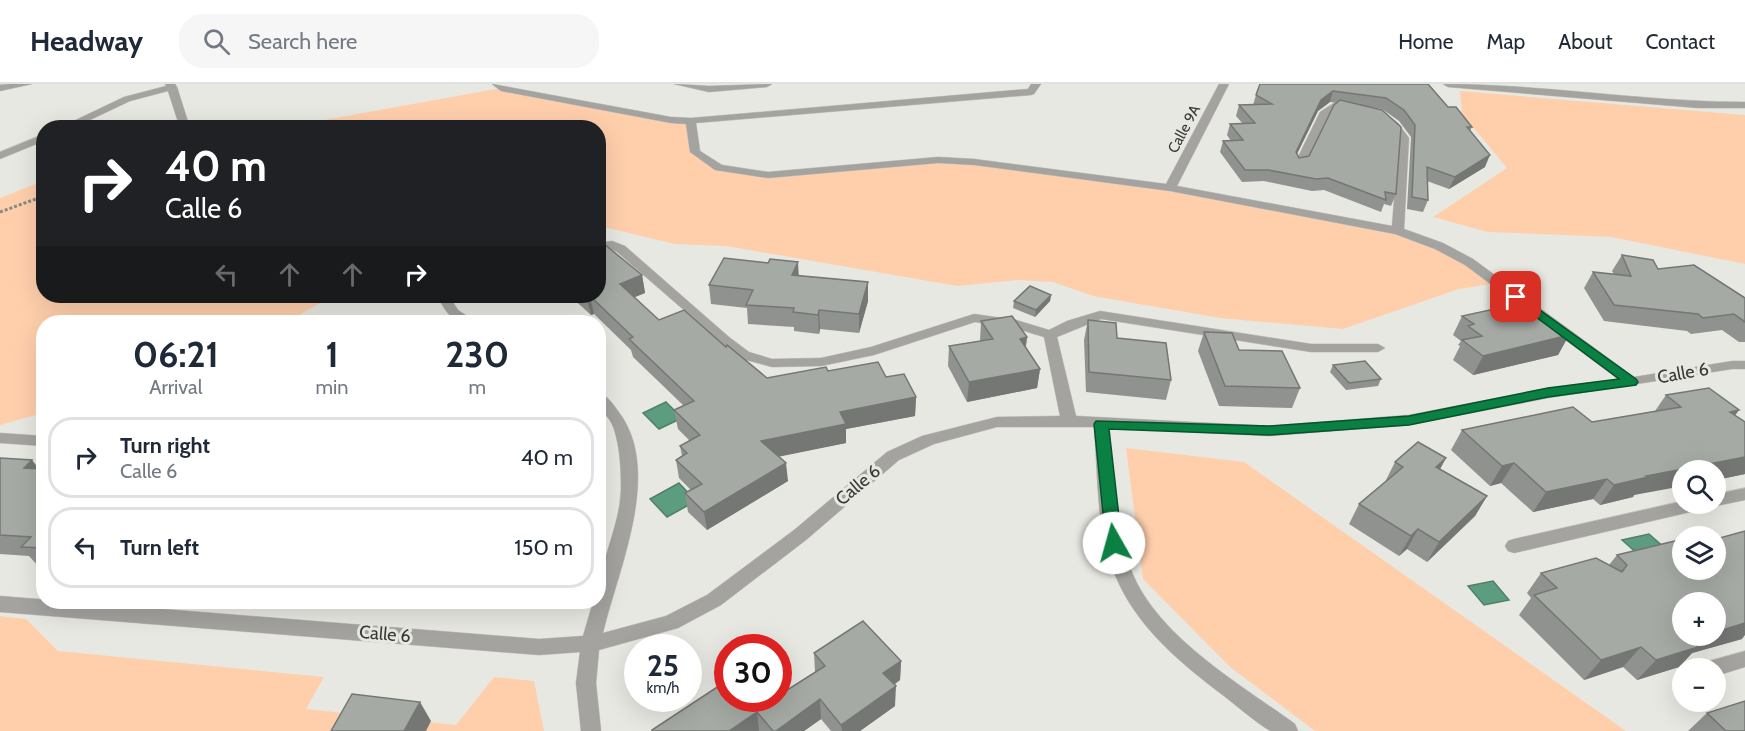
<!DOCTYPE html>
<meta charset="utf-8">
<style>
:root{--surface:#fff;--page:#f6f6f7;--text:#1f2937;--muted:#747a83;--line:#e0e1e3}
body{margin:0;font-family:Cabin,sans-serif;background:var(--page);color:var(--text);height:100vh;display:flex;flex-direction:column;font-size:22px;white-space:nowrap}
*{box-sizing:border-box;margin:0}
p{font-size:20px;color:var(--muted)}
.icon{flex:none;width:33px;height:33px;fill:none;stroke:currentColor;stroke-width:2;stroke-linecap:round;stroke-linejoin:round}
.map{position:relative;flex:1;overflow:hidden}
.sheet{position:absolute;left:36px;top:231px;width:570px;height:294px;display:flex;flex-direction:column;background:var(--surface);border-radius:24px;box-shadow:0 6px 24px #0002}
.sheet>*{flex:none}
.banner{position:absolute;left:36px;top:36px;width:570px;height:183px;border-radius:24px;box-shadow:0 6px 24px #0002;background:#202124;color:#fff;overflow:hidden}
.buttons{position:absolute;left:1672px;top:376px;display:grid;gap:12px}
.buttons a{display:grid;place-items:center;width:54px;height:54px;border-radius:50%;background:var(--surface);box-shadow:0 6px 24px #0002;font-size:30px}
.speed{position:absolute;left:624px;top:550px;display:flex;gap:12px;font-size:30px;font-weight:700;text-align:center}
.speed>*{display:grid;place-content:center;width:78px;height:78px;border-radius:50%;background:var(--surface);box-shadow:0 6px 24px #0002;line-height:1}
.speed small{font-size:15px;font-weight:400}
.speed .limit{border:9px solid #d22;background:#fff;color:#111}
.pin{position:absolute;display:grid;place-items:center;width:51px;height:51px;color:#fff;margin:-26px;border-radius:12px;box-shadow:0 3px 9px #0006}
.me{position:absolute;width:66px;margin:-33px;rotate:353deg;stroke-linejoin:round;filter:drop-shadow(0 0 4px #0008)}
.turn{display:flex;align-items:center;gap:21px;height:126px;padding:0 30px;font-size:27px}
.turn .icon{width:78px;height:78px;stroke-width:2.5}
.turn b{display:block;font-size:42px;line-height:51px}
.lanes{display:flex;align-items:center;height:57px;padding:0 30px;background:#0003;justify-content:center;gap:30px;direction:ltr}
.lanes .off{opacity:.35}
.eta{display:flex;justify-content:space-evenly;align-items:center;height:102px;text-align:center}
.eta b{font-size:36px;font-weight:700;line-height:42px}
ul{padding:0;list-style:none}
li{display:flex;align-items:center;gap:18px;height:81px;margin:0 12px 9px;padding:0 18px;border:3px solid var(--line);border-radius:24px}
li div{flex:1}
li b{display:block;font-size:22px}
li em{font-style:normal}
header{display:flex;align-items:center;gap:36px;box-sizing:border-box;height:84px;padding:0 30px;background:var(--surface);border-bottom:2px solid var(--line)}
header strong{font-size:28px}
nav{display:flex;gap:33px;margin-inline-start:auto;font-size:21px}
.search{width:420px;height:54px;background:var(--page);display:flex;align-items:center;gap:15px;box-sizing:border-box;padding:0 21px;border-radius:24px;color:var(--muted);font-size:22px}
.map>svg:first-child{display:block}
</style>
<header>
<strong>Headway</strong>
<div class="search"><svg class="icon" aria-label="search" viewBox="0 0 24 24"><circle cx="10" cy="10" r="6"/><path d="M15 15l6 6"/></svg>Search here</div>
<nav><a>Home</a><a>Map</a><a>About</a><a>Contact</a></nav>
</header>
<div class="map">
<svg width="1745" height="647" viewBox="0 0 1745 647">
<rect width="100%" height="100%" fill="#e8e8e2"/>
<!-- green -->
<g fill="#ffcfac">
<polygon points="501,4 691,37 695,68 719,84 768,91 938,76 1170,104 1398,147 1439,162 1497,199 1459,205 1343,245 1220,234 1093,212 1053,198 1018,196 957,202 726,162 675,160 599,142 598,44 280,44"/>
<polygon points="1460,7 1745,31 1745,180 1611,153 1488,148 1433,133 1507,84 1462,30"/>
<polygon points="43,97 44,212 333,212 286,238 44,238 43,329 0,341 0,114"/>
<polygon points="1126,364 1244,378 1626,647 1315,647 1230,583 1143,495"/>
<polygon points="0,532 26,535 58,567 324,593 306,625 456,641 494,593 534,597 544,647 0,647"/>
</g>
<!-- water -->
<g fill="#5d9d7f" stroke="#527f69" stroke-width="1.5">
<polygon points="666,318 682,334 659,345 643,329"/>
<polygon points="679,399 696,417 667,433 650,415"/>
<polygon points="1649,450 1666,465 1639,471 1622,456"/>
<polygon points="1493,497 1509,516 1484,521 1468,502"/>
</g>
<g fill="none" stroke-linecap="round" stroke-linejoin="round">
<!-- minor casing -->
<g stroke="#c5c5c0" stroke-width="1">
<g id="minor">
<polygon points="8,0 32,0 0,7 0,1"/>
<polygon points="165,0 175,0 177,3 190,44 180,44 168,7 130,17 73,44 59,44 124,13 166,2"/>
<path d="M492,0L671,33L691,34L1028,5L1031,0H1041L1034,10L1031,11L696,39L700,67L722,81L768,88L938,73L974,75L1166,100L1219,0H1229L1177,102L1392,142L1399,54L1383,35L1388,32L1398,39L1409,54L1404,145L1443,159L1473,175L1634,293L1732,277H1745V285H1732L1548,314L1409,341L1269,352L1109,344C1114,389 1114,437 1129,480C1152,550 1239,599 1295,640L1298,647C1291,647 1278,647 1271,647C1261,643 1231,617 1220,609C1175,575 1131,537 1112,483C1096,440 1098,389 1094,343H997L934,360L899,376L806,456L721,521L678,544L599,566L596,599L601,647H581L576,599L580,568L539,571L0,528V512L539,555L583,552L593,518H598C598,479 620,444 621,405C621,384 620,364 614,345C608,327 598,332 598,308C607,311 613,320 618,327C664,386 618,485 603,549L666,532L707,511L794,446L887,368L922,352L997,333L1060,332L1044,253L1014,244L975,238L874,271L821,282L772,283L739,274L617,168L611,165L598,167V159L612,157L625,162L729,253L749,268L772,275L821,274L871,263L974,230L1016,236L1049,246L1067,237L1100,227L1311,260H1378L1385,264L1378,268H1311L1101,235L1057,253L1076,332L1269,342L1409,331L1548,304L1618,295L1465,181L1435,165L1395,150L1170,107L974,81L938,79L768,94L715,86L690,68L686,40L671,39L501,7Z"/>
<polygon points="674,0 709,2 772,0 767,3 709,8"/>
<path d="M1443,0C1544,0 1644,18 1745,18V24H1698L1448,3Z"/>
<path d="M1334,19L1354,21L1359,24C1350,30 1339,23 1329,30L1304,81L1303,83H1295L1294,81L1320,28Z"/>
<polygon points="44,50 44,57 0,75 0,68"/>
<path d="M437,212H449L458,226L476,238C452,240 448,231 437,212Z"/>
<polygon points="0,349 44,352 44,362 0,359"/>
<polygon points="1745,404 1745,416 1716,422 1710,420 1716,420 1716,410"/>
<polygon points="1683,417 1683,420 1707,420 1705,424 1699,426 1514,469 1508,467 1505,462 1508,457 1514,455"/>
<polygon points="1745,567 1745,583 1716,592 1716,585 1699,585 1702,579"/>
</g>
</g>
<!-- path -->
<polyline stroke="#898985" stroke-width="3" stroke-dasharray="3 2" stroke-linecap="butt" points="0,128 44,112"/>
<!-- minor -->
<use href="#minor" fill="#a4a3a0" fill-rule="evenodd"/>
</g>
<!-- wall -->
<g fill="#8f928e" fill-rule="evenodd">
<path d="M1428,0L1448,23L1472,43L1470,47L1485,83L1449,105L1427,97L1428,116L1423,128L1407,125L1411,53L1399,37L1382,25L1371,23L1396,110L1391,122L1384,120L1381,128L1324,106L1312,107L1264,97L1242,98L1220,68L1223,57H1231L1227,51L1230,40H1243L1236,32L1239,21H1253L1256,11ZM1330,18L1337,19L1309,72L1299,74L1297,70L1318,27Z"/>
<polygon points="1622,171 1658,185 1745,214 1745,258 1739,258 1722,246 1691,250 1687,247 1604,237 1584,204 1593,188 1614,190 1612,187"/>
<polygon points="642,191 645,209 634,213 659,236 726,263 767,294 828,287 886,293 916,313 915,332 846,345 846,359 779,372 788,397 707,446 688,428 685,409 691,406 679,394 676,376 682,372 680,362 690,357 678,345 674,326 684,322 633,273 631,266 594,230 591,231 570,212 598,212"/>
<polygon points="799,192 868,198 868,217 859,249 820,245 819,250 794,247 794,243 748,240 747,224 711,220 709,201"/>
<polygon points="1051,211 1050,217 1035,233 1013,224 1014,217"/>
<polygon points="1462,232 1569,251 1558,271 1473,291 1453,276 1460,262 1458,261 1461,257 1453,251"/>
<polygon points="1088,236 1117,254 1171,296 1166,316 1086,308 1084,256"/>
<polygon points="981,237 1027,253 1026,263 1040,285 1037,304 967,318 948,282 949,262 980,257"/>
<polygon points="1204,248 1239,266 1300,304 1292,324 1219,322 1198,267"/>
<polygon points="1333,281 1381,295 1378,302 1346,306 1330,288"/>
<polygon points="1666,311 1739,326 1735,331 1745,390 1716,396 1716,387 1634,411 1633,413 1600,421 1593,415 1533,428 1501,399 1490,402 1451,366 1462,346 1592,338 1655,327"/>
<polygon points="0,374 38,385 44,385 44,483 39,483 29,472 0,470"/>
<polygon points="1446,374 1440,385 1487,412 1475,432 1427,478 1407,465 1399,472 1349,440 1359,420 1385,398 1395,378"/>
<polygon points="1617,471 1742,555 1692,569 1679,583 1637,596 1623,583 1584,596 1519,531 1531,514 1527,509 1541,489 1609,481"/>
<polygon points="814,569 901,577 900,596 894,601 895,622 860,647 831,647 821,635 804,647 652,647 781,610 815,588"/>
<polygon points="1707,629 1745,647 1688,647"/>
</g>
<!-- shaded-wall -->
<g fill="#747774">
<polygon points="1333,7 1330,18 1318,27 1292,80 1296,68 1321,16"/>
<polygon points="1490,71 1485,83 1449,105 1455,93"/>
<polygon points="798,178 799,196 792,191"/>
<polygon points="642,191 645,209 623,218 620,200"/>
<polygon points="868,198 868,217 859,249 859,230"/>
<polygon points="1051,211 1050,217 1035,233 1036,226"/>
<polygon points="590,212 594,230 591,231 586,213"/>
<polygon points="819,226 820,245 819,250 818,231"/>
<polygon points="1569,251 1558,271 1473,291 1483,272"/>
<polygon points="1027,253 1024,273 1020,255"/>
<polygon points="1040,285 1037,304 967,318 969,298"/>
<polygon points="916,313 915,332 846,345 846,359 763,376 761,357 840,328"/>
<polygon points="1739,326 1724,346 1730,328"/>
<polygon points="1745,373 1745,390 1716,396 1716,387 1683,387 1683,402 1634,411 1633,413 1600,421 1614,401 1646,392"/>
<polygon points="1446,374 1435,394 1436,383"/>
<polygon points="32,376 44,391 24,384"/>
<polygon points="786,379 788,397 707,446 704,428"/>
<polygon points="1514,379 1501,399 1490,402 1502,382"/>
<polygon points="1607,395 1593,415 1533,428 1546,408"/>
<polygon points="1487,412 1475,432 1427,478 1439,458"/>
<polygon points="1418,445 1407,465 1399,472 1411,452"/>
<polygon points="1745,537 1745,551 1742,555 1692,569 1679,583 1637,596 1656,576 1690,555 1701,552 1716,552 1716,548"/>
<polygon points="1641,563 1623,583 1584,596 1601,576"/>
<polygon points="901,577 900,596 883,608 883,589"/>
<polygon points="896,602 895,622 860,647 842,647 841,641"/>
<polygon points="820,615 821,635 804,647 776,647"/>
<polygon points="420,618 431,637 426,647 404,647"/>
<polygon points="757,628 759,647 729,647"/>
</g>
<!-- building -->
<g fill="#a6aaa5" stroke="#747774" stroke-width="1.5">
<polygon points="1260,0 1428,0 1448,23 1456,23 1472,43 1467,43 1490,71 1455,93 1427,83 1428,116 1412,113 1415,41 1404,26 1386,14 1333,7 1321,16 1296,68 1299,74 1309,72 1334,21 1340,16 1382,26 1401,43 1396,110 1385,108 1386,116 1328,94 1316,95 1268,86 1245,86 1223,57 1243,56 1230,40 1255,39 1239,21 1272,20 1256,11"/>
<polygon points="598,155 642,191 620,200 659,236 684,226 726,263 727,261 767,294 826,283 828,287 878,278 886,293 904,290 916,313 840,328 846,340 761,357 786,379 704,428 685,409 702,400 676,376 687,369 680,362 700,351 674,326 694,317 629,255 633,253 590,212 586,213 585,212 598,212"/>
<polygon points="1622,171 1653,176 1658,185 1694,181 1745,214 1745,238 1734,230 1703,234 1698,230 1614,221 1593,188 1631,192"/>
<polygon points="724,174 768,179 770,175 798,178 792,191 868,198 859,230 819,226 818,231 793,228 794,224 746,221 753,206 709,201"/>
<polygon points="1030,202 1051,211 1036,226 1014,217"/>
<polygon points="1522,219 1569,251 1483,272 1462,256 1482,252 1468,242 1474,240 1462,232"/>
<polygon points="1012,232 1027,253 1020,255 1040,285 969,298 949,262 993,255 981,237"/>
<polygon points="1088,236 1116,239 1117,254 1166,259 1171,296 1089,288"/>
<polygon points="1204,248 1232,249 1239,266 1282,267 1300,304 1225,302"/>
<polygon points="1365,277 1381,295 1349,299 1333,281"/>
<polygon points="1709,304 1739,326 1730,328 1745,338 1745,373 1646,392 1648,393 1614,401 1607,395 1546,408 1514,379 1502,382 1462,346 1573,323 1592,338 1681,323 1666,311"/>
<polygon points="1418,358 1446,374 1436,383 1487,412 1439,458 1418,445 1411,452 1359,420 1403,383 1395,378"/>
<polygon points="0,374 32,376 24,384 44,385 44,464 21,463 31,453 0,451"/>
<polygon points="1745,447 1745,539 1716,548 1716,519 1683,519 1683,552 1701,552 1690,555 1698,563 1656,576 1641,563 1601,576 1534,511 1557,504 1541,489 1596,474 1622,488 1627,481 1617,471 1683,455 1683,486 1716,486 1716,455"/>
<polygon points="1707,449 1711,453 1692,453"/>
<polygon points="863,537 901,577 883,589 896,602 841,641 820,615 776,647 773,647 757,628 729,647 652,647 652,646 728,596 728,615 778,615 778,608 781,610 825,582 814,569"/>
<polygon points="352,610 420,618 404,647 331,647"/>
<polygon points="1745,617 1745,647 1726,647 1707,629"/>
</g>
<!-- route -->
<polygon fill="#0b8043" stroke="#07532c" stroke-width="1.5" points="1516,209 1636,295 1638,298 1636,301 1548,313 1409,341 1269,351 1109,345 1122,459 1120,463 1108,463 1106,459 1094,340 1096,337 1269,342 1409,332 1548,304 1619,295 1512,215 1511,213"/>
<g text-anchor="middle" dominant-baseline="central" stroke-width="6" stroke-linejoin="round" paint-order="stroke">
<!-- far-street labels -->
<g font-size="15" fill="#383836" stroke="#e8e8e2">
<text transform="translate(1184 45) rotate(-62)">Calle 9A</text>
</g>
<!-- street labels -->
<g font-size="18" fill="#383836" stroke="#e8e8e2">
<text transform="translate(1683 289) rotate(-10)">Calle 6</text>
<text transform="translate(858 401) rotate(-40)">Calle 6</text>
<text transform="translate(385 550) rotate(5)">Calle 6</text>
</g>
</g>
</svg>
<div class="buttons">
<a><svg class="icon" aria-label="search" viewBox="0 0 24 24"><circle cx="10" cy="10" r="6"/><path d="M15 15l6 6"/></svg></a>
<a><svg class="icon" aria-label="layers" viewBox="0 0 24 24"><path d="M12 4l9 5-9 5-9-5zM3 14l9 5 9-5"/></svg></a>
<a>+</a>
<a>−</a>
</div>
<div class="speed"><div>25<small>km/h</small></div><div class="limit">30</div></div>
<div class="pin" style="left:1516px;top:213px;background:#d93025"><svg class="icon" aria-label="arrive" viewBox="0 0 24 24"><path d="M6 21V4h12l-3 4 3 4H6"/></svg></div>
<svg class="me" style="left:1114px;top:459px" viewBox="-20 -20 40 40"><circle r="19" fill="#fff"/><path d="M0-13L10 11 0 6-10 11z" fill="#0b8043"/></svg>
<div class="banner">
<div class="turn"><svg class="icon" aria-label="right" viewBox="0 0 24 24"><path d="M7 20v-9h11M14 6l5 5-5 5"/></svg><div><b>40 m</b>Calle 6</div></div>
<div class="lanes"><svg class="icon off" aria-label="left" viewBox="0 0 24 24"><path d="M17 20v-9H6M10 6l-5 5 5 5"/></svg><svg class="icon off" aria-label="ahead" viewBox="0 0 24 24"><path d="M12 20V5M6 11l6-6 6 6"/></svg><svg class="icon off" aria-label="ahead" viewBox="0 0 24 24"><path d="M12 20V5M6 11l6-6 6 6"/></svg><svg class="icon" aria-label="right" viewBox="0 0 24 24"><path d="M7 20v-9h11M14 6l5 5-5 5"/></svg></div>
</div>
<section class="sheet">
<div class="eta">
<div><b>06:21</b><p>Arrival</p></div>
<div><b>1</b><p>min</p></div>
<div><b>230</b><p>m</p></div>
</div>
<ul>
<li><svg class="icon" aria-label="right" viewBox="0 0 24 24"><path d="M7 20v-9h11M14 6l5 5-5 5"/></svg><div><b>Turn right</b><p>Calle 6</p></div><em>40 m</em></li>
<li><svg class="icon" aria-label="left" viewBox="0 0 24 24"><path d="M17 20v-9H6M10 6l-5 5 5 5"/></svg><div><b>Turn left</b></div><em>150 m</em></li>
</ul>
</section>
</div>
